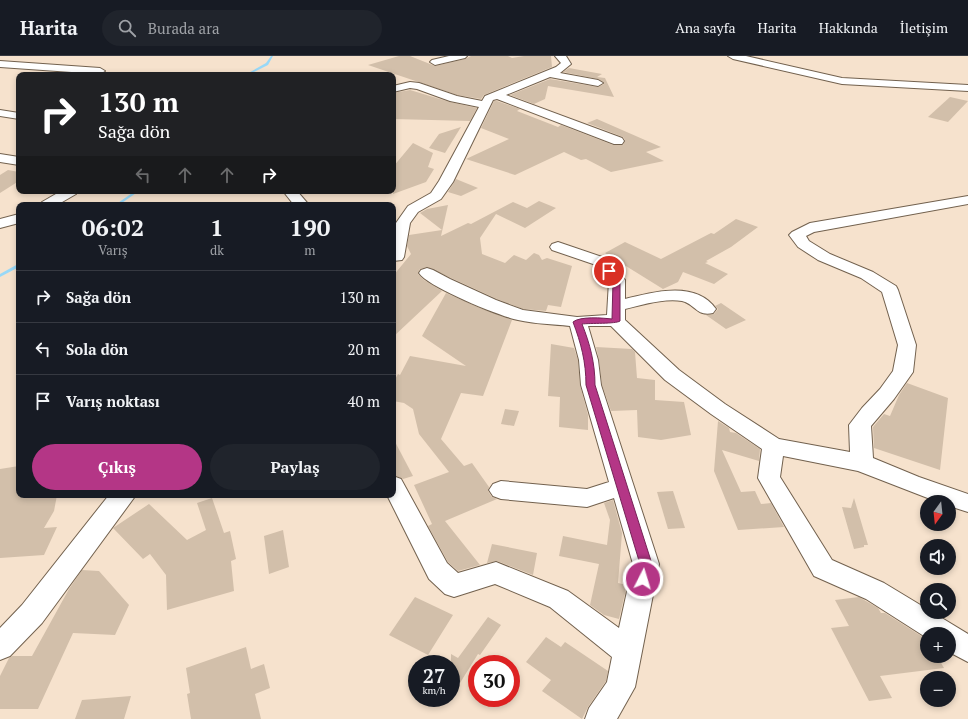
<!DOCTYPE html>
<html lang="tr">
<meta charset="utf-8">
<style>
:root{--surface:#171b24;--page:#20242c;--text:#f1f3f6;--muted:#9ea1a6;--line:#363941;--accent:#b43686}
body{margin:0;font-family:"PT Serif",serif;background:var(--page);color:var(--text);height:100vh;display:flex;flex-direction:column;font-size:15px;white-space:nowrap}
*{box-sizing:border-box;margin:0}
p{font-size:13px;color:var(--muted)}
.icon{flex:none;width:22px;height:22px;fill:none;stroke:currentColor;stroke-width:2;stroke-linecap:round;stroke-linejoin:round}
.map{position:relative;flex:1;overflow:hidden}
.panel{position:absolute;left:16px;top:146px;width:380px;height:296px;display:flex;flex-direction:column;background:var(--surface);border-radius:8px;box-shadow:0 2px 6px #0003}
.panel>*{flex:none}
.top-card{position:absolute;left:16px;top:16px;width:380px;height:122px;border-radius:8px;box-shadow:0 2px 6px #0003;background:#202124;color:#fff;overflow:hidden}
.needle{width:26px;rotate:195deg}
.buttons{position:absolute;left:920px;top:439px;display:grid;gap:8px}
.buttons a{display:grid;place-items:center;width:36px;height:36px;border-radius:50%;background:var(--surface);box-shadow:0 2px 6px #0003;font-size:20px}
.speed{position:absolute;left:408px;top:599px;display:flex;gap:8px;font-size:20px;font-weight:700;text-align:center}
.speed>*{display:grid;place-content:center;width:52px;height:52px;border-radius:50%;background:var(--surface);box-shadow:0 2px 6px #0003;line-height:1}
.speed small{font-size:10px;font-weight:400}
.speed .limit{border:6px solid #d22;background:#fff;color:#111}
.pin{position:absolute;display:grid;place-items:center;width:34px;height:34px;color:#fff;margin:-17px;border:2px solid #fff;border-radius:50%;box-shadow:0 1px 4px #0007}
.me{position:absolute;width:44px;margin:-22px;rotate:5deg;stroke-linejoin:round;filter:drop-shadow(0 0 3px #0008)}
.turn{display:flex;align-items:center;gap:14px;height:84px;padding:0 16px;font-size:18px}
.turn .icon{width:52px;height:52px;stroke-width:2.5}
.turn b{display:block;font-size:28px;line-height:34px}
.lanes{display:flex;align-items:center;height:38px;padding:0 16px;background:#0003;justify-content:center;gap:20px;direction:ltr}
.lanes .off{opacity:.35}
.eta{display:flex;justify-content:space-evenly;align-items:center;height:68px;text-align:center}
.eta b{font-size:24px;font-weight:800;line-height:28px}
.action{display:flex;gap:8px;margin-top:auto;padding:8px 16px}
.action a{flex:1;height:46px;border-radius:24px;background:var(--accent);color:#fff;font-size:16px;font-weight:800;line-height:46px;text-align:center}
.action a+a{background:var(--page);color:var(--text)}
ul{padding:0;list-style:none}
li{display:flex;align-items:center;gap:12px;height:52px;padding:0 16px;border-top:1px solid var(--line)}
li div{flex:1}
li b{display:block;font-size:15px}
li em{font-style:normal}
header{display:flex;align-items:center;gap:24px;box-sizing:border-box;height:56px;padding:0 20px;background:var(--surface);border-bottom:1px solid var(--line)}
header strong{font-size:19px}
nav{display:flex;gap:22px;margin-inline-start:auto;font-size:14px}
.search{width:280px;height:36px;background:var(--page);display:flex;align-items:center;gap:10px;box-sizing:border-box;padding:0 14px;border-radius:22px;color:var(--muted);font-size:15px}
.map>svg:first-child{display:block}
</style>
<header>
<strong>Harita</strong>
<div class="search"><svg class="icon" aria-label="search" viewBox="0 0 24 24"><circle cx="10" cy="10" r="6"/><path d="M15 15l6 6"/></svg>Burada ara</div>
<nav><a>Ana sayfa</a><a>Harita</a><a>Hakkında</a><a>İletişim</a></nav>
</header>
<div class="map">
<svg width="968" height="663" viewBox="0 0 968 663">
<rect width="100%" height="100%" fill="#f6e2cd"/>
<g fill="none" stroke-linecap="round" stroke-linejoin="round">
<!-- stream -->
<g fill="#98d8f7" fill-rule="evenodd">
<polygon points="271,0 273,0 268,9 248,19 245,19 266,7"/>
<polygon points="135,135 139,135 119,149 115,149"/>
<polygon points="18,208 19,208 19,211 0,221 0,218"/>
</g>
</g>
<!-- building -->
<g fill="#d2bfaa">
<polygon points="399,0 410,0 435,10 465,3 471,0 508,0 512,2 524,0 551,0 552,11 484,39 481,43 457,39 368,9"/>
<polygon points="569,12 602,18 597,21 605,22 614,41 548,30 545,43 534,48 510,39 550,23 598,31 604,28 598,23 563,16"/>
<polygon points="410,34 450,46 477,52 470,65 393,63 393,37"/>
<polygon points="950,41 968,45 948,66 928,61"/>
<polygon points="494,45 497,45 520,53 517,55 558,71 561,69 613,89 623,89 625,84 623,81 587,67 597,63 661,91 646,96 664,105 611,116 586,103 581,104 564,96 515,119 466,103 509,83 481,72"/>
<polygon points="461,71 445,97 429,92 439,78"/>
<polygon points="413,87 433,97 428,111 434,113 426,126 393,138 393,111"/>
<polygon points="8,114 19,116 19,125 0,137 0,119"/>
<polygon points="456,123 478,132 461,140 448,136"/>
<polygon points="539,145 556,152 525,172 496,158 480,182 482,198 505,207 514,199 526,204 534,197 539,199 542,204 547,202 572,210 561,251 548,249 546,255 523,253 497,243 427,211 420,213 418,218 424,224 442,235 393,281 393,220 411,198 407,190 409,179 442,174 420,157 427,153 448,149 441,180 468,167 471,168 513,146 527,152"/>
<polygon points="736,163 758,171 731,191 706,205 708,206 705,207 728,218 714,228 683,216 678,226 663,233 605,197 625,186 661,203 711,177 714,178"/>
<polygon points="446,237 480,252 512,264 483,340 461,337 441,383 464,410 472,407 489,431 488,435 492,441 497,443 445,465 480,509 458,515 448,506 428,470 432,468 414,429 449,416 419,378 413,353 404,347 393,345 393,327 398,318 400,319 410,300 466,310 422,280"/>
<polygon points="721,247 746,264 726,273 706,259 714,258 718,253 715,250"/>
<polygon points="551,288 574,292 578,304 580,329 588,359 588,374 559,371 560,341 548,340"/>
<polygon points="596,291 632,293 635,296 637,322 655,324 655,344 684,346 691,379 661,384 638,381 637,354 611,355 602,329 599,304"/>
<polygon points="907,327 948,342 940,414 874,392 873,371 884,358 890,360 899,339"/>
<polygon points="505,353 519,355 514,370 501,368"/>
<polygon points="718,365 729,372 730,376 736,377 760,393 759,405 722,394 741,436 755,435 761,448 771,447 784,471 738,474 714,415"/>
<polygon points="393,382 413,420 403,423 394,419 393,416"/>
<polygon points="19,410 19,439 57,439 54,455 44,472 57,471 44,499 0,502 0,413"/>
<polygon points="673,435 685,472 668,473 657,436"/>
<polygon points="212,442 224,477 230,475 236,503 231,505 234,535 167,554 166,519 150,498 143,503 113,472 149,448 187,484 206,474 197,447"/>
<polygon points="854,442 868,489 864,489 864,491 854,493 842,451 851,452"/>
<polygon points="613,444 622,477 618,527 627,529 619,563 604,559 590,549 599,508 559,500 563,480 607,489 610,464 604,447"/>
<polygon points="283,474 289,511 269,518 264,480"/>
<polygon points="492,488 537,497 533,519 497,505 487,507"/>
<polygon points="82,514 99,515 129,549 115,579 73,577 38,653 0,653 0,620 9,602 12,600 32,600 69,533"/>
<polygon points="415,541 453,559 428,599 389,579"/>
<polygon points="859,541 878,552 881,557 885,557 926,583 927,600 937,600 944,612 880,620 892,642 869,645 831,572 849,570 835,544"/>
<polygon points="488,561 501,569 480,599 478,598 460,627 451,622 451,598 458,602"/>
<polygon points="546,581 561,591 565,586 608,615 606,625 588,651 582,663 542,635 551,624 526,606"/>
<polygon points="246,591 251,613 264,608 270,632 255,638 261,663 191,663 187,638 190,637 186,612"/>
<polygon points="131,640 124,663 75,663 82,644"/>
</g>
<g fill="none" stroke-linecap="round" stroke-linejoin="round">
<!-- minor casing -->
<g stroke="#72614e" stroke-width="2">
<g id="minor">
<polygon points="449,0 467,0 465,2 435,9 430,6 432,4"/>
<polygon points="555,0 566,0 571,8 560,17 598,24 603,27 598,30 550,21 506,39 622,82 624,85 622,88 614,88 497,43 493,44 453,126 441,143 418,156 410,167 404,201 402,204 393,205 393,179 396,167 408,150 431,137 439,125 479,51 450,45 417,33 410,32 393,36 393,30 410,26 419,27 457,40 482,45 485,40 556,11 561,7"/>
<polygon points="728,0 746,0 842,22 968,29 968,35 842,28 733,3"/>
<polygon points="0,5 100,12 105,15 100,18 0,11"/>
<polygon points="0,54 19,57 19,63 0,60"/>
<polygon points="0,98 19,101 19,109 0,106"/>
<polygon points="61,135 78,135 76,138 57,149 40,149 42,146"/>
<polygon points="283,135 297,135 309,149 294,149"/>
<path d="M968,140V148L814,176L806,180L809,185L830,198L873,216L896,230L898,234L916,289L913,316L894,343L871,370L873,402L919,421L968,438V456L949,450V446H938L858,415L783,400L780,421L832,504L884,527L927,553V556H932L968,578V606L949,596V578H927V582L866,543L814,520L758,422L762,393L711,358L665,324L611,270H588L598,304L601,329L659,508L635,631L617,663H585L589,652L607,626L612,601L550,551L495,528L454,541L445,538L429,523L387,439H393V420L401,423L447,507L458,517L496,506L568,535L619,572L633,508L614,442L587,451L501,443L493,440L489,434L493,428L501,425L587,433L609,426L581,329L579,304L570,270C553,268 535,268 518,264C499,260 428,231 419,217L421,214L427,212L433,214L450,223L496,244L523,254L577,261L607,259L609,225L596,209L552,194L550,191L552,188L558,186L608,203L625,224V243C653,236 696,224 716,253L713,257C697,261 695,248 682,245C664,242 642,249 625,253V264L679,314L725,348L779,383L850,396L849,369L862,352L880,333L893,315L898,289L882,236L861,222L818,204L798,191L789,179L792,176L810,167Z"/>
<polygon points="19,158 19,167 0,172 0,163"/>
<polygon points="109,439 136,439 42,567 10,600 0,604 0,572 22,549"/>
</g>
</g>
<!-- minor -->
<use href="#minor" fill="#fff" fill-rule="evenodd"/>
</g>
<!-- route -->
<path fill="#b43686" stroke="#752357" d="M609,213L612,214L620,224V265C616,268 590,267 582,268C590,288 595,307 595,329L652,508L647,526L643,528L639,526L637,523L640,508L586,329C586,306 581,287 573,266C580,260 603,262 612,263L613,225L606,215Z"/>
</svg>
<div class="buttons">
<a><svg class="needle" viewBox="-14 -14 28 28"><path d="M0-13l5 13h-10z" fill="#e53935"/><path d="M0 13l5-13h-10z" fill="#9ea1a6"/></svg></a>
<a><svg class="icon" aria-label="sound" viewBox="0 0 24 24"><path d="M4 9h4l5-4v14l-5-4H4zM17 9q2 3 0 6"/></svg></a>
<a><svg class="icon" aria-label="search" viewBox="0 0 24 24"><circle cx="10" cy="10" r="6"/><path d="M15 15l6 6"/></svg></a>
<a>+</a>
<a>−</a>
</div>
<div class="speed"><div>27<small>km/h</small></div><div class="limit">30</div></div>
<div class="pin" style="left:609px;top:215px;background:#d93025"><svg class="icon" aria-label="arrive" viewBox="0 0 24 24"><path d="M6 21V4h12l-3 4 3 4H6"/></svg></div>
<svg class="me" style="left:643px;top:523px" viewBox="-20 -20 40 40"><circle r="17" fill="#b43686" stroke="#fff" stroke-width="3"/><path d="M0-11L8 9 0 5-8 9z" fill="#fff"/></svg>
<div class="top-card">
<div class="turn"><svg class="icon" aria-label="right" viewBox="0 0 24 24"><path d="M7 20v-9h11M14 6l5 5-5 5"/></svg><div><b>130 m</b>Sağa dön</div></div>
<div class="lanes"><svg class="icon off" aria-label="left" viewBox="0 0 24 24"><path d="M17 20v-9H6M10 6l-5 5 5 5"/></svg><svg class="icon off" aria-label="ahead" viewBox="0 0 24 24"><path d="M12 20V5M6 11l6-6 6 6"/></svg><svg class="icon off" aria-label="ahead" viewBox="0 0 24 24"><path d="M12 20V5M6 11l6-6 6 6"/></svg><svg class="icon" aria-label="right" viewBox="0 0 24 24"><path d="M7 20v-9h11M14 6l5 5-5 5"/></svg></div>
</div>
<section class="panel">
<div class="eta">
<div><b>06:02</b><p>Varış</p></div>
<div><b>1</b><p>dk</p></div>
<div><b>190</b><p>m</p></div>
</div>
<ul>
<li><svg class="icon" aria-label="right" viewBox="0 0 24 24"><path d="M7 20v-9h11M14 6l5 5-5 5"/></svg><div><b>Sağa dön</b></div><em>130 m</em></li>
<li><svg class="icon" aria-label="left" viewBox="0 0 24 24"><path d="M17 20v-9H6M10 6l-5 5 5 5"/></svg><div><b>Sola dön</b></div><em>20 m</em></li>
<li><svg class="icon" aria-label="arrive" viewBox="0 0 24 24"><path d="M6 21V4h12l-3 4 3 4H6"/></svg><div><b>Varış noktası</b></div><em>40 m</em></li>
</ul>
<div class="action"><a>Çıkış</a><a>Paylaş</a></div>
</section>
</div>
